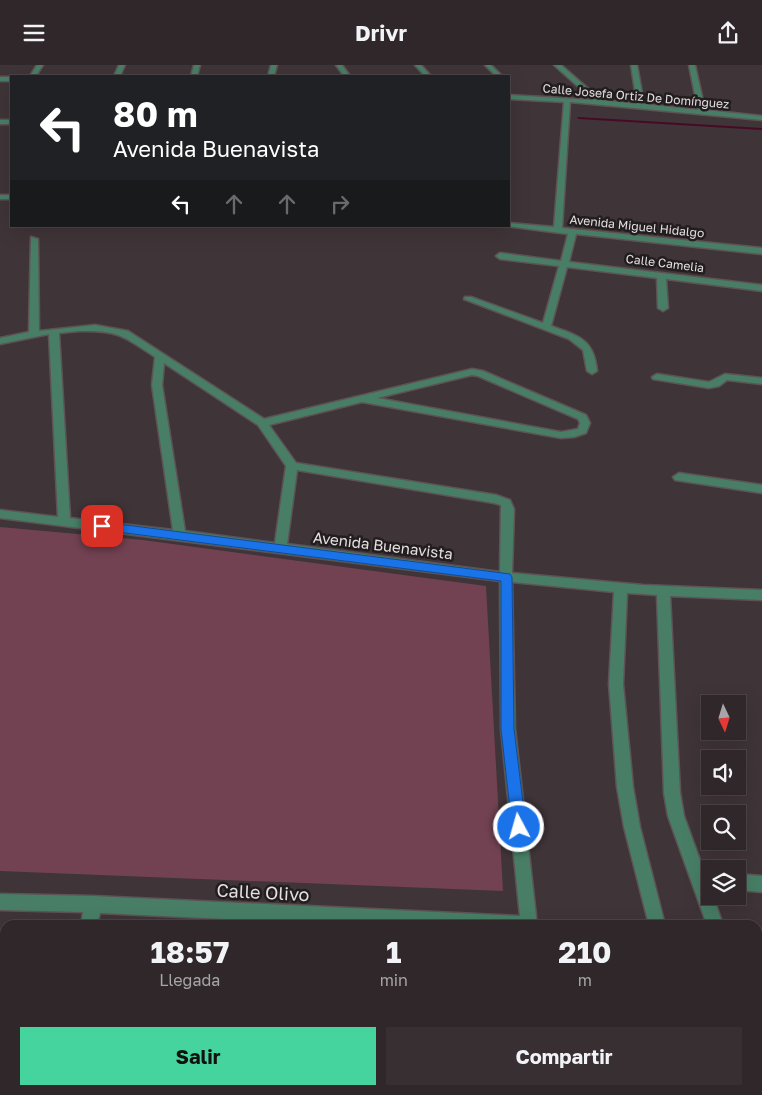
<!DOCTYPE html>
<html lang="es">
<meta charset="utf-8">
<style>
:root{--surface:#2f2729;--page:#372f31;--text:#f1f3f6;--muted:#a7a5a8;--line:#4a4446;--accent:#46d49e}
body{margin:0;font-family:"Golos Text",sans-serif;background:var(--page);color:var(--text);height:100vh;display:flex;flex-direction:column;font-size:19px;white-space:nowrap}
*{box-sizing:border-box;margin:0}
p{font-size:16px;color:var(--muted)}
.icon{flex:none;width:28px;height:28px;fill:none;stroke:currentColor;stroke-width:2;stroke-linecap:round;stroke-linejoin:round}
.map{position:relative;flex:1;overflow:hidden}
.side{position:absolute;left:0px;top:855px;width:762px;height:175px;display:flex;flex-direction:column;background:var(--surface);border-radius:15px 15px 0 0;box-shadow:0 5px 20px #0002,0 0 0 1px var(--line)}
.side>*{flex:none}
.top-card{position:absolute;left:10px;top:10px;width:500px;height:152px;border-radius:0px;box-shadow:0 5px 20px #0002,0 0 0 1px var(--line);background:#202124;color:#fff;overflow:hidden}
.needle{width:32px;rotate:176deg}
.controls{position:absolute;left:701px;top:630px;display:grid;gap:10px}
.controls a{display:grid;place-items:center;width:45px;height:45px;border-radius:0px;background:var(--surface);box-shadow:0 5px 20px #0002,0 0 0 1px var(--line);font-size:25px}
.pin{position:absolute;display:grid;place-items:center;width:42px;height:42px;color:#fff;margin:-21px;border-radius:10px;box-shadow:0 2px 8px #0006}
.me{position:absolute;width:55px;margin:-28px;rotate:354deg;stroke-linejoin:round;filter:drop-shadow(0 0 4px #0008)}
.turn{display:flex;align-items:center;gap:18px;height:105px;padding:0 20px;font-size:22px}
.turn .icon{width:65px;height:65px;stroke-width:2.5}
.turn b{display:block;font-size:35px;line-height:42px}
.lanes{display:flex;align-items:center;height:48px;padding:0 20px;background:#0003;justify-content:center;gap:25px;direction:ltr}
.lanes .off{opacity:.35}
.eta{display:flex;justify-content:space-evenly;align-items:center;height:85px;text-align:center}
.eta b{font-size:30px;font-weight:700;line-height:35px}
.action{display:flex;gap:10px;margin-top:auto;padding:10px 20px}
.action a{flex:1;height:58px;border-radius:0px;background:var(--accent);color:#111;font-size:20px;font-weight:700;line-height:58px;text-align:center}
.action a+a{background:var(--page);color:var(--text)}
header{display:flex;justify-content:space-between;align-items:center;height:65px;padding:0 20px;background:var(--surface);font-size:22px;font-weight:700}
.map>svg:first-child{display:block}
</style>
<header><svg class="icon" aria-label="menu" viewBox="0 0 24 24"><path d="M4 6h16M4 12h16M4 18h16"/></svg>Drivr<svg class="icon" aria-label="share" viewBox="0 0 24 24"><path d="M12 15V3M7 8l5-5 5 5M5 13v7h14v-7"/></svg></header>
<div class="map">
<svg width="762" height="1030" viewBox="0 0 762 1030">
<rect width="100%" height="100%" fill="#3f3437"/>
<!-- green -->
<polygon fill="#724252" points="0,462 143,475 486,521 503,826 0,806"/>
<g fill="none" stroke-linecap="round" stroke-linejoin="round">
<!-- stream -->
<polygon fill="#470a25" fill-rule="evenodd" points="578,52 762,63 762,65 579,54 577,53"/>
<!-- minor casing -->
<g stroke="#5d5356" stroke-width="3">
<g id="minor">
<polygon points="37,0 43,0 36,11 30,11"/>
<polygon points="119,0 125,0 120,11 114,11"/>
<polygon points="194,0 200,0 197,11 191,11"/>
<polygon points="271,0 277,0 274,11 268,11"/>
<polygon points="336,0 342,0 350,11 344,11"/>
<polygon points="415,0 421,0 431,11 425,11"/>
<polygon points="485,0 491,0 502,11 496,11"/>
<path d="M554,0H561L601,35L637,39L631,0H637L644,39L698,45L689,0H695L705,45L762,51V55L570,37L562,163L762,183V189L576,169L569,197L762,220V226L666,214L668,243L663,246L658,243L657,213L567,202L551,261C579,271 594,274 597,306L592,309L587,306L583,285L569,274L464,234L465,232H471L543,258L559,201L500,194L496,191L500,188L561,196L568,169L506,161H509V158L554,162L564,37L509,34V30L593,35Z"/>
<rect x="0" y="12" width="11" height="4"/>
<rect x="0" y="55" width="11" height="4"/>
<rect x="0" y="130" width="11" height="4"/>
<path d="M31,172L38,174L39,266L95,260L128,266L264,354L472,304L483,306L586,350L590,358L586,368L574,372L561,373L362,337L269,360L296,398L496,430L510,435L514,444L512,508L643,520L762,525V535L670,531L680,728L684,751L704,806H710V831H713L723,860H707L668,751L664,728L657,530L627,528L623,619L633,722L640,762L665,860H649L624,762L617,722L609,619L614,527L512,517L515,664L537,860H352L100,848L97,860H81L83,847L0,845V829L93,831L520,851L501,664L500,516L0,453V445L58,452L49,269L0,279V273L29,267ZM79,266C118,265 124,271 155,292L152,320L173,465L70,453L59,268ZM164,298L258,360L286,401L275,478L185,466L162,320ZM472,310L478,311L578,354L580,358L578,364L561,367L377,333ZM297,405L494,438L501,440L500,507L287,479Z"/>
<polygon points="657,309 709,317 725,309 762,313 762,319 727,315 719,321 709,323 653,314 652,312"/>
<polygon points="679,408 762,420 762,428 675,415 673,412"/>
<polygon points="738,809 762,811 762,827 738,825"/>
<polygon points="45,1025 63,1025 62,1030 44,1030"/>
<polygon points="543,1025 561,1025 562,1030 544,1030"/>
<polygon points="690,1025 708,1025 709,1030 691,1030"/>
</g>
</g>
<!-- minor -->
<use href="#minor" fill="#487e66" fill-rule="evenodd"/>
</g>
<!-- route -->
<polygon fill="#1a73e8" stroke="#114b97" points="102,457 510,509 512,512 514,664 526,762 524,766 519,768 514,766 512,762 501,664 501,516 102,465 97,461"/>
<g text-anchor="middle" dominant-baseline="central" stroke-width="5" stroke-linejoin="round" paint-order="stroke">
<!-- far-street labels -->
<g font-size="12" fill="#e6dfe1" stroke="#221d1e">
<text transform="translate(636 31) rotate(5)">Calle Josefa Ortiz De Domínguez</text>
<text transform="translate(637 161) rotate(6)">Avenida Miguel Hidalgo</text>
<text transform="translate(665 198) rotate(7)">Calle Camelia</text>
</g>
<!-- street labels -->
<g font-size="15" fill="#e6dfe1" stroke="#221d1e">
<text transform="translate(383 480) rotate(7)">Avenida Buenavista</text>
</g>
<!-- near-street labels -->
<g font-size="18" fill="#e6dfe1" stroke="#221d1e">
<text transform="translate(263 827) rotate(3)">Calle Olivo</text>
</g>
</g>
</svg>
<div class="controls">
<a><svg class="needle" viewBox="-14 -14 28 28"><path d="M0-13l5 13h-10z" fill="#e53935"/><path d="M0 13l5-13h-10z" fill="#a7a5a8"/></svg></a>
<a><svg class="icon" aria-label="sound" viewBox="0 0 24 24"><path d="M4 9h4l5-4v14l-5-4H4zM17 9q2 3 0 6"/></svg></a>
<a><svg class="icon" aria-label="search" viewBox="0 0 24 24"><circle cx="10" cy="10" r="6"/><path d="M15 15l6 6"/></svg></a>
<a><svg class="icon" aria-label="layers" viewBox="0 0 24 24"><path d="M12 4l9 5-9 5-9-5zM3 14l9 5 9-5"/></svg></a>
</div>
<div class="pin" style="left:102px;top:461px;background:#d93025"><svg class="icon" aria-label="arrive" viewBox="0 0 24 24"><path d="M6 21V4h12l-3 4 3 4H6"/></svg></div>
<svg class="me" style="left:519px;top:762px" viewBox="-20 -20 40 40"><circle r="17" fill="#1a73e8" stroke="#fff" stroke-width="3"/><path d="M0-11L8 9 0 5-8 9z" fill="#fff"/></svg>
<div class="top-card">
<div class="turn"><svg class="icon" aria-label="left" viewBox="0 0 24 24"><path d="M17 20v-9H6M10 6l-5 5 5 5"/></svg><div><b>80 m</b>Avenida Buenavista</div></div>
<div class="lanes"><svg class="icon" aria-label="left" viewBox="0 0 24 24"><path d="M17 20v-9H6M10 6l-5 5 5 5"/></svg><svg class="icon off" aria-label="ahead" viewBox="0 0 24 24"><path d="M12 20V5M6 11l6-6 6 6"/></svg><svg class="icon off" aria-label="ahead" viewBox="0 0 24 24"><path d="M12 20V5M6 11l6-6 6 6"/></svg><svg class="icon off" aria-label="right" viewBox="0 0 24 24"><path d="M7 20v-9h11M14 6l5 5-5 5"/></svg></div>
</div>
<section class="side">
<div class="eta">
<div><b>18:57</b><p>Llegada</p></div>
<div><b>1</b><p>min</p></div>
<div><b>210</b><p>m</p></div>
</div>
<div class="action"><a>Salir</a><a>Compartir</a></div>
</section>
</div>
